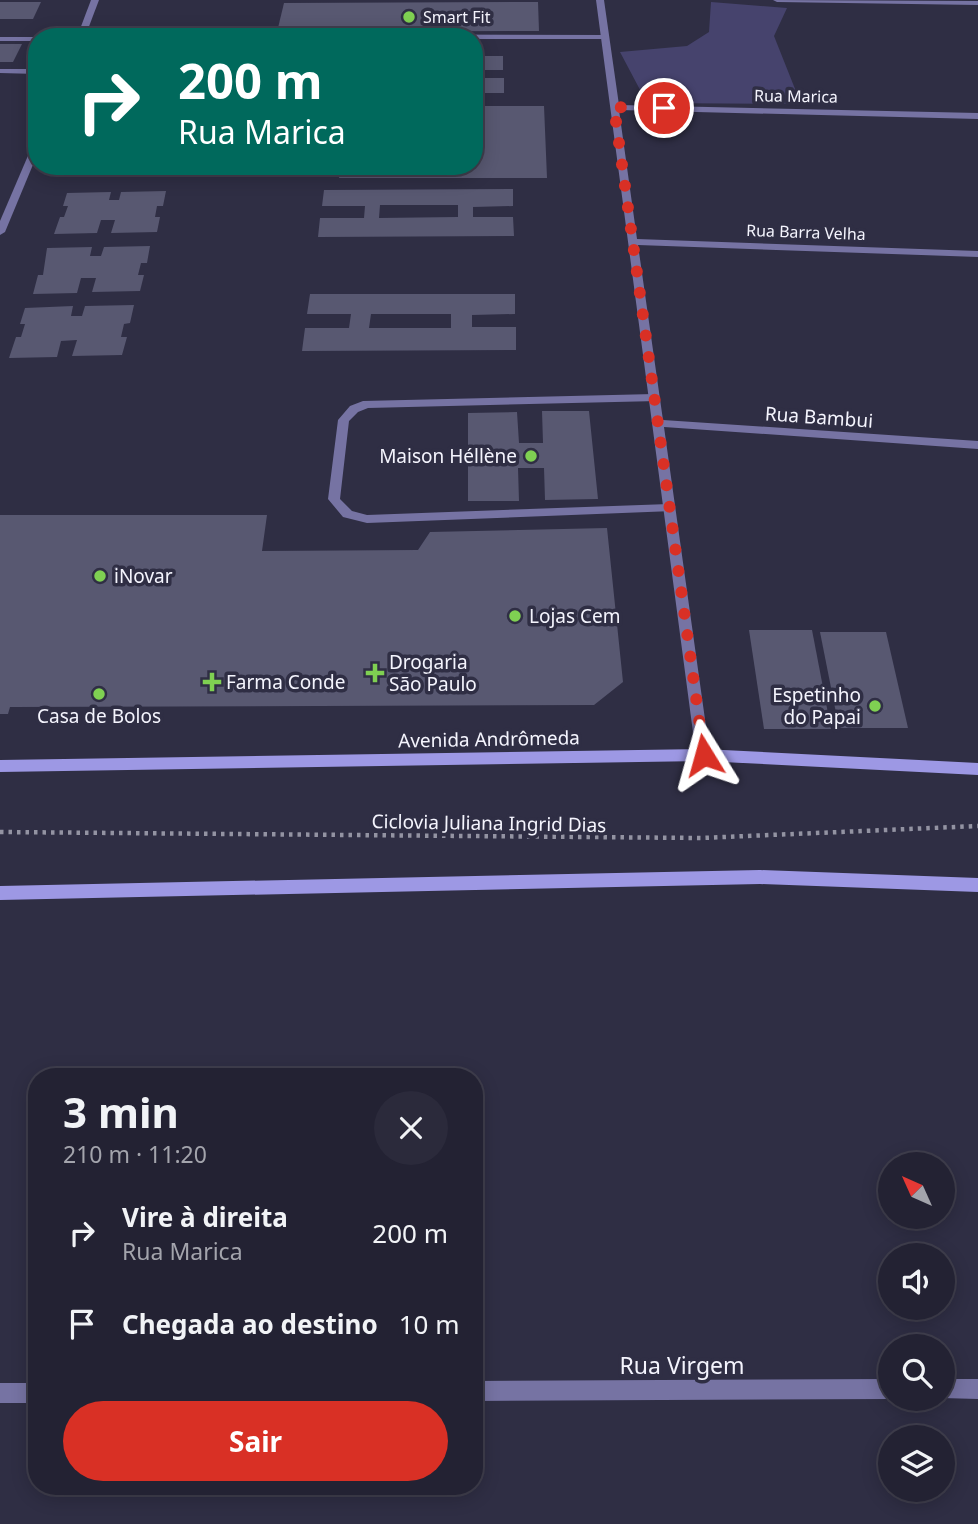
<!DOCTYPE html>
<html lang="pt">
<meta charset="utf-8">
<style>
:root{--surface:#232233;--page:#2b2a3b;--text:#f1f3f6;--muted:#a3a4ac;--line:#403f4e;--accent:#d93025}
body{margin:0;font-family:"Noto Sans",sans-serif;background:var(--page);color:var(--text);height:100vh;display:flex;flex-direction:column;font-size:26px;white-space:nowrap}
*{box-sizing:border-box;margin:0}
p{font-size:23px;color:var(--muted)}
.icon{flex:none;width:38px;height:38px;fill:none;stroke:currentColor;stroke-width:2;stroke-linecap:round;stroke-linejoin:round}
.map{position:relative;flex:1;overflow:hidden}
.panel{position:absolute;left:28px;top:1068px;width:455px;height:427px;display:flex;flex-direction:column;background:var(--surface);border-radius:28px;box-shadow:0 4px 18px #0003,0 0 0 2px var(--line)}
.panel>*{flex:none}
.guide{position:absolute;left:28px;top:28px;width:455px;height:147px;border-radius:28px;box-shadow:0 4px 18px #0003,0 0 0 2px var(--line);background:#00695c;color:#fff;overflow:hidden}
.needle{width:46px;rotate:315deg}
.buttons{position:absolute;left:878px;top:1152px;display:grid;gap:14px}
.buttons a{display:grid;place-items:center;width:77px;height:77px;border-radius:50%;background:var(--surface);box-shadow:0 4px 18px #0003,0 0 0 2px var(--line);font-size:35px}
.pin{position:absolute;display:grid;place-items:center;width:60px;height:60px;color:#fff;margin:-30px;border:4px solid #fff;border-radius:50%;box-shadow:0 2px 7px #0007}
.me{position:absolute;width:77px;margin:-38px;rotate:352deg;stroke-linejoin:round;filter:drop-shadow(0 0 5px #0008)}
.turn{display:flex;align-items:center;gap:24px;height:147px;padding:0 35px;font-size:32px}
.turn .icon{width:91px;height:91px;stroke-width:2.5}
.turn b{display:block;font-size:49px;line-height:60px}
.round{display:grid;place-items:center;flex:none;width:74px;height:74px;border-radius:37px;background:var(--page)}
.overview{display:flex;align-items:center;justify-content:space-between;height:119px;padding:0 35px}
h1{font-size:42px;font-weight:700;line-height:52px}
.button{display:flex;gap:14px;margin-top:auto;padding:14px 35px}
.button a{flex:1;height:80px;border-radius:42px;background:var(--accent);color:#fff;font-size:28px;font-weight:700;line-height:80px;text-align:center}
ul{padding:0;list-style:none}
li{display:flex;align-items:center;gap:21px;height:91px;padding:0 35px}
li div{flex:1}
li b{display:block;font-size:26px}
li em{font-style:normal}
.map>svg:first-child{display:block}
</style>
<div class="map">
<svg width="978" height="1524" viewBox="0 0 978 1524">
<rect width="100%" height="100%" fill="#2f2e44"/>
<!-- green -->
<polygon fill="#46436d" points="711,2 787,8 774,36 801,104 647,103 620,52 687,46 709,32"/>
<!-- building -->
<g fill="#585871" fill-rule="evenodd">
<polygon points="0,2 41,2 33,19 0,19"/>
<polygon points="538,2 539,31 277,32 284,3"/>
<polygon points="0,44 22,44 13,62 0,62"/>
<rect x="474" y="56" width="29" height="14"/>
<rect x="474" y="78" width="30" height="15"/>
<polygon points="474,106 544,106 547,178 339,178 340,166 474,166"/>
<polygon points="211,166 239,166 238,172 210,173"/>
<polygon points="269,166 296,166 295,171 269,172"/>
<path d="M513,189V206L473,207V217H513L514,236L318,237L320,218H364L365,206H322L324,190ZM380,205H458V217L379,218Z"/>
<polygon points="166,191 163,206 157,206 155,217 160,217 157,232 111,233 115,220 101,220 97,233 54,234 60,217 64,217 68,206 63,206 67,193 111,192 109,200 119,200 121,192"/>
<polygon points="150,246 147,263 141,263 138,275 144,275 140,291 92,292 96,278 81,278 77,293 33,294 38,275 43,275 47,248 92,247 90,256 101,256 104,247"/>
<path d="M310,294H515V314L472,315V327H516V350L302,351L305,328H349L351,314H307ZM371,314H451V328H369Z"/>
<polygon points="134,305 130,323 124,324 121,337 127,337 122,355 72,356 77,340 61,341 57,357 9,358 16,337 21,337 25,324 20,324 25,308 73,306 71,316 82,316 85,306"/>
<polygon points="542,411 589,411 598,499 545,500 544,468 518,468 519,501 468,501 468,413 517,412 519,443 543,443"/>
<polygon points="0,515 267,515 262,551 418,550 430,532 607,528 623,682 594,705 10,707 8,714 0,714"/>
<polygon points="749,630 812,630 831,729 764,729"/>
<polygon points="820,632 886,632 908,728 839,728"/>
</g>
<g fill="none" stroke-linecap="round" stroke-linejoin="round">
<!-- path -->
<polyline stroke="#9393a2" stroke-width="4.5" stroke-dasharray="3.5 5" stroke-linecap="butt" points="0,832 701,838 978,826"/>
<!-- lane -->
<g fill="#7673a3" fill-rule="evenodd">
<polygon points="238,34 605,35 609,37 605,39 474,39 474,37 238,37"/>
<polygon points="0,37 38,37 37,41 0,41"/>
<polygon points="0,69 37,69 37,74 0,73"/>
<polygon points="654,394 658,395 658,401 368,408 358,412 349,421 340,499 352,511 367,515 669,504 675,508 673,511 367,523 343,517 328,499 338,420 350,406 363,401"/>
</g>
<!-- street -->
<g fill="#7673a3" fill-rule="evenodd">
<polygon points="91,0 99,0 85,37 77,37"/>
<polygon points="596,0 604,0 619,105 978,113 978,119 619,110 637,239 978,251 978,257 638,245 663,420 978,441 978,449 664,427 710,755 708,759 698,759 696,755"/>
<polygon points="773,0 978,1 978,5 777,2"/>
<polygon points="37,141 37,155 5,232 0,235 0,221 33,144"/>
<polygon points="891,1379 891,1399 474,1401 474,1381"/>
<polygon points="943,1379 978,1379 978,1399 942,1398"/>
<rect x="0" y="1383" width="37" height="20"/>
</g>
<!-- secondary -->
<g fill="#9d98e4" fill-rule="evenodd">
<polygon points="703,749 978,763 978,775 703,761 0,772 0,760"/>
<polygon points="760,870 978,878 978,892 760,884 0,900 0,886"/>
</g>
</g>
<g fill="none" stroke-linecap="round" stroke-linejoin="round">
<!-- route -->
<polyline stroke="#d93025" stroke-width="12" stroke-dasharray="0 21.6" points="664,108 614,107 704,755"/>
</g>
<!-- markers -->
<g fill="#7fd052" stroke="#2f2e44" stroke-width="2.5">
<circle cx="409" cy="17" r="7"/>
<circle cx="531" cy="456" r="7"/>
<circle cx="100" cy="576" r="7"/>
<circle cx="515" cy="616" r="7"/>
<path d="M371.5 662.5h7v7h7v7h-7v7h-7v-7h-7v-7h7z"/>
<path d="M208.5 671.5h7v7h7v7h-7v7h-7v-7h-7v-7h7z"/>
<circle cx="99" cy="694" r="7"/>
<circle cx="875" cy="706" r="7"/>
</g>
<g text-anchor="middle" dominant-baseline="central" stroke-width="7" stroke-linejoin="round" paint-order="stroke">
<!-- far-poi labels -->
<g font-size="16" fill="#f4f4fd" stroke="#2f2e44" text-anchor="start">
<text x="423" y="17">Smart Fit</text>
</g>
<!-- far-street labels -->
<g font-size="16" fill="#f4f4fd" stroke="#2f2e44">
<text transform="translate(796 96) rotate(1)">Rua Marica</text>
<text transform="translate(806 232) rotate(2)">Rua Barra Velha</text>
</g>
<!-- street labels -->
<g font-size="19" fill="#f4f4fd" stroke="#2f2e44">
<text transform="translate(819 417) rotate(4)">Rua Bambui</text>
<text transform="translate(489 739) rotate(-1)">Avenida Andrômeda</text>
<text transform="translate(489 823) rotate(1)">Ciclovia Juliana Ingrid Dias</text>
</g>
<!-- poi labels -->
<g font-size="19" fill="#f4f4fd" stroke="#2f2e44" text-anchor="start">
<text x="517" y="456" text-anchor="end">Maison Héllène</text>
<text x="114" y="576">iNovar</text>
<text x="529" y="616">Lojas Cem</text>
<text x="389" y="662">Drogaria<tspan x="389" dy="22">São Paulo</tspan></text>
<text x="226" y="682">Farma Conde</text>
<text x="861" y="695" text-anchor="end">Espetinho<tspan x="861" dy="22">do Papai</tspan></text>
<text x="99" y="716" text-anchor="middle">Casa de Bolos</text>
</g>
<!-- near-street labels -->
<g font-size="23" fill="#f4f4fd" stroke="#2f2e44">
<text x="682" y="1365">Rua Virgem</text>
</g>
</g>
</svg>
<div class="buttons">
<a><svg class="needle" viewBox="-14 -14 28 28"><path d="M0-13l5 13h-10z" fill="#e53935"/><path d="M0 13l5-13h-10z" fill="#a3a4ac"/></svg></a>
<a><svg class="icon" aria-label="sound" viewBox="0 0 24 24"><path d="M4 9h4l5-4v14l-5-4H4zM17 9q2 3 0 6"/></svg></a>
<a><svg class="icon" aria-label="search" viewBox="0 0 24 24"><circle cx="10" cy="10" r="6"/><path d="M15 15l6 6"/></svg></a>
<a><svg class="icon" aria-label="layers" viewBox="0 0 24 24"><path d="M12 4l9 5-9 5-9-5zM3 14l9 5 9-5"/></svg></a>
</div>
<div class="pin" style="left:664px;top:108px;background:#d93025"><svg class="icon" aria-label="arrive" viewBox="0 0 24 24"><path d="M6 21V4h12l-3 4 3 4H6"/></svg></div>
<svg class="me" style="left:704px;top:755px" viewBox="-20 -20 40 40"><path d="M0-17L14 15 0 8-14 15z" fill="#d93025" stroke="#fff" stroke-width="4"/></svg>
<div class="guide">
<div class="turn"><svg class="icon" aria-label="right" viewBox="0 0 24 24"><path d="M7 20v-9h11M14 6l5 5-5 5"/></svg><div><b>200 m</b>Rua Marica</div></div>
</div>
<section class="panel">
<div class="overview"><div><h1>3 min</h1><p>210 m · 11:20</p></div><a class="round"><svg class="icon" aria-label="close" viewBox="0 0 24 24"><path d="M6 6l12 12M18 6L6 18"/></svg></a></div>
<ul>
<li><svg class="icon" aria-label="right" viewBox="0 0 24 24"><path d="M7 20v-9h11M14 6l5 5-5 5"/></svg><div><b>Vire à direita</b><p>Rua Marica</p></div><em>200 m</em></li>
<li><svg class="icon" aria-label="arrive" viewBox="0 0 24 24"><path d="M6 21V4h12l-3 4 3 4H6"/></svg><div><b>Chegada ao destino</b></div><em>10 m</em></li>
</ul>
<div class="button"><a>Sair</a></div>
</section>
</div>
